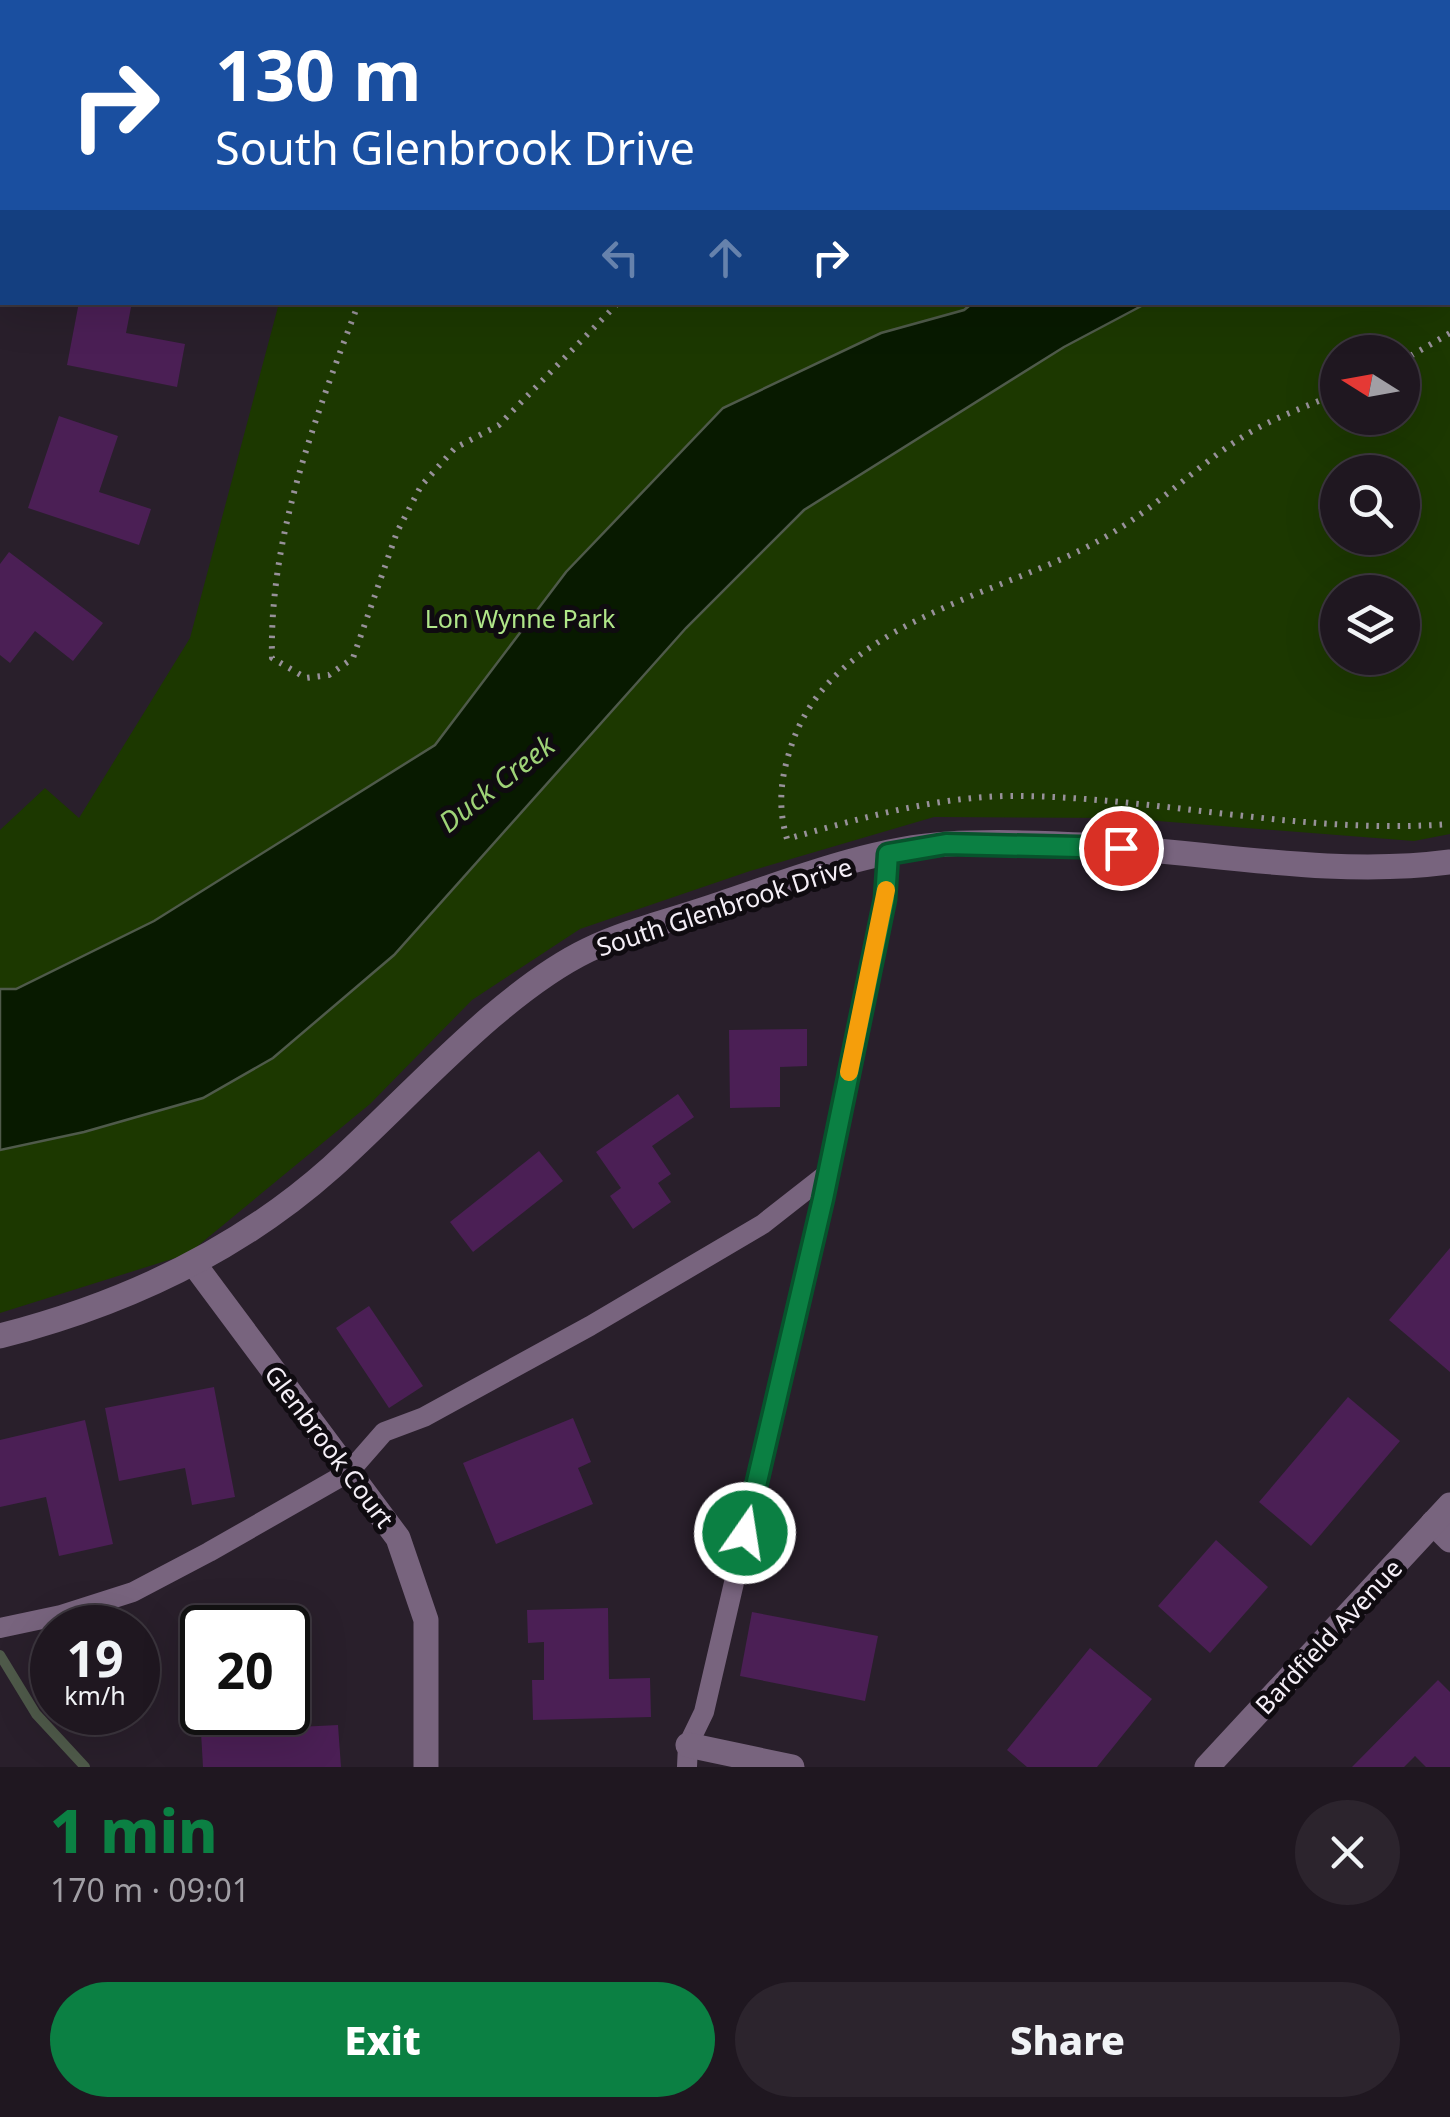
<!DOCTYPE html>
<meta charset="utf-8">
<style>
:root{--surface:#1f1720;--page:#2c242d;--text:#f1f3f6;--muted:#a19fa5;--line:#3c363e;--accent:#0b8043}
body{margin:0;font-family:"Noto Sans",sans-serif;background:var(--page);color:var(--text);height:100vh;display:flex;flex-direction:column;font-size:38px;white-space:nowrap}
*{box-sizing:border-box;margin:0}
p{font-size:32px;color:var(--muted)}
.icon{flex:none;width:55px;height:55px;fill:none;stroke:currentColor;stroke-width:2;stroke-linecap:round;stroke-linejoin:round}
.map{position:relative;height:1767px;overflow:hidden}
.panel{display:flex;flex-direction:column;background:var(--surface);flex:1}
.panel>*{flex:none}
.top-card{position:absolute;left:0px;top:0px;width:1450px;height:305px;box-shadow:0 10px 40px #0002,0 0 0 2px var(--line);background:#1a4fa0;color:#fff;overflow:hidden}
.needle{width:65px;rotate:281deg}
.buttons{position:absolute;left:1320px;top:335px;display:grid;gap:20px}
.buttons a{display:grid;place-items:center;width:100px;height:100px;border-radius:50%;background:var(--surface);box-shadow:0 10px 40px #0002,0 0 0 2px var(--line);font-size:50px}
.speed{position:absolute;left:30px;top:1605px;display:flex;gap:20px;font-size:50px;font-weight:700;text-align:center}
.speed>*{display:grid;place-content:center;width:130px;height:130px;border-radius:50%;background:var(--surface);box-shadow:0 10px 40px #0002,0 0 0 2px var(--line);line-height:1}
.speed small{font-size:25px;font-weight:400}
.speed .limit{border:5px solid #111;border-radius:15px;background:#fff;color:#111}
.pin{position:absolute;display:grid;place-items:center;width:85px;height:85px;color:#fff;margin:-42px;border:5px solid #fff;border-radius:50%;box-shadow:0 2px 10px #0007}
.me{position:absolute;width:110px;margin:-55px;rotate:13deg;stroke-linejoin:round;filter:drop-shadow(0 0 8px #0008)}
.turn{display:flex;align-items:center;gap:35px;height:210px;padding:0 50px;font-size:45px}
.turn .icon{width:130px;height:130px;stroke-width:2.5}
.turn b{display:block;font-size:70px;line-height:85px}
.lanes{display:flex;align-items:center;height:95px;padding:0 50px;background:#0003;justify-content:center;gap:50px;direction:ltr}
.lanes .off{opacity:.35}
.round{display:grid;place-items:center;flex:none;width:105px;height:105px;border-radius:52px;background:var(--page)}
.summary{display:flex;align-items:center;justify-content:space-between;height:170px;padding:0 50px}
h1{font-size:60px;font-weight:800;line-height:75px;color:var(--accent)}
.button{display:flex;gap:20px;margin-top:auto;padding:20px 50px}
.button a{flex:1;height:115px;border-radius:60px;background:var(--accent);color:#fff;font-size:40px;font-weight:800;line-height:115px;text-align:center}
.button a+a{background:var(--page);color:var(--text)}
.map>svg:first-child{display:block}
</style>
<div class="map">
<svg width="1450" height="1767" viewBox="0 0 1450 1767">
<rect width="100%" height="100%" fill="#291f2b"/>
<!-- green -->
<path fill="#1c3800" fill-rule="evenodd" d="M367,0H1450V834L1414,841L1120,818L934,817L750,871L580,929L472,1000L370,1104L188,1254L0,1313V830L45,788L79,818L190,638L279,303L1448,302V2ZM1338,352H1402V418H1338ZM1338,472H1402V538H1338ZM1338,592H1402V658H1338Z"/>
<!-- water -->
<polygon fill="#081a00" stroke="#4f5a4a" stroke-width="2.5" points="974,302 1147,303 1064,347 804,510 686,628 394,955 273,1058 203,1098 84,1132 0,1150 0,989 16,989 154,921 435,745 566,572 723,408 881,333 964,310"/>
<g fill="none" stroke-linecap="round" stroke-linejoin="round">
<!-- stream -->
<polyline stroke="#4f5a4a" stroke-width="10" points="0,1655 36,1714 85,1767"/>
</g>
<!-- building -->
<g fill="#4b1f55">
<polygon points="79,302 132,302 126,333 185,344 177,387 67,365"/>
<polygon points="59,416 118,436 99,492 151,509 139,545 28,508"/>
<polygon points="9,552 103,623 73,661 35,631 10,663 0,655 0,564"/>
<polygon points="807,1029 807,1066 780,1067 780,1107 730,1108 729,1030"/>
<polygon points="678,1094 694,1117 652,1146 671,1174 658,1183 671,1202 633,1229 610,1196 621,1188 596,1152"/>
<polygon points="539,1151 563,1181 473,1252 450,1222"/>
<polygon points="1450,1248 1450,1372 1389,1320"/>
<polygon points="369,1306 423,1386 389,1408 336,1328"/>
<polygon points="214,1387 235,1497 192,1505 185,1468 119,1481 105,1408"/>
<polygon points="1348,1397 1400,1441 1311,1546 1259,1502"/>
<polygon points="573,1418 591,1462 578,1468 593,1504 496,1544 463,1463"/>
<polygon points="85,1420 113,1544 59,1556 46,1497 0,1507 0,1440"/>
<polygon points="1216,1540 1268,1587 1210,1653 1158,1606"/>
<polygon points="608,1608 609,1679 650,1678 651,1717 533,1720 532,1680 544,1680 544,1642 528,1643 527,1610"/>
<polygon points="752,1612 878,1636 865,1701 740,1676"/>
<polygon points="1090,1648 1152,1699 1097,1767 1027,1767 1007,1750"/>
<polygon points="1438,1680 1450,1692 1450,1767 1426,1767 1415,1756 1404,1767 1352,1767"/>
<polygon points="338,1725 341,1767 203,1767 201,1732"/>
</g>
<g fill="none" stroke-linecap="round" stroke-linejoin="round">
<!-- path -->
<g stroke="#98919a" stroke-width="6" stroke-dasharray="2.5 8" stroke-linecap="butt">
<polyline points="480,2 482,0"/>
<polyline points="1035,2 1037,0"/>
<path d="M359,302C316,416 269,536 272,658L306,678L329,675L353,658L397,532L421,486L455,448L499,425L619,302"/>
<polyline points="1402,361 1450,333"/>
<path d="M1338,393C1310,405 1281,415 1254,430C1200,461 1157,509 1100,540C998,597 828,622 790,750C780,781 778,808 787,839C864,817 945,794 1026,796C1167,799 1308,835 1450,824"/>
</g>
<!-- service -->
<g stroke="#78647e" stroke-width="20">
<polyline points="0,1628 61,1615 133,1592 209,1552 349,1472 384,1432 424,1417 590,1326 763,1224 828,1173"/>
<polyline points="687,1767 688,1745 704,1712 823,1199 885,899 888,854"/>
</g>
<!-- minor -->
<g stroke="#78647e" stroke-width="25">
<polyline points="33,2 33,0"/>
<polyline points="0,170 2,157"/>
<polyline points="194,1264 398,1538 426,1620 426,1767"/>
<polyline points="1433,1523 1450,1540"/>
<polyline points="688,1745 792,1767"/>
</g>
<!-- tertiary -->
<g stroke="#78647e" stroke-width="25">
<path d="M0,1336C121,1305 238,1251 332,1167C406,1101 499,993 588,950C625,932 669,921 708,908C784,883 867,849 947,844C992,841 1039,843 1083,845C1205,851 1329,878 1450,862"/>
<polyline points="1207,1767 1450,1505"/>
</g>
</g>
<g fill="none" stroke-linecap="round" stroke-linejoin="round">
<!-- route casing -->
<g stroke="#07532c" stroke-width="25">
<polyline id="route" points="745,1533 823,1199 885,899 888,854 946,844 1121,848"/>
</g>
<!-- route -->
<use href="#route" stroke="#0b8043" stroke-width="18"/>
<!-- slow -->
<polyline stroke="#f59e0b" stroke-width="18" points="849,1072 886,890"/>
</g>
<g text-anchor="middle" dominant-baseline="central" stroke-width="10" stroke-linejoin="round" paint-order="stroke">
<!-- park labels -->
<g font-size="25" fill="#b0e689" stroke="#0f0b10">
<text x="520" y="618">Lon Wynne Park</text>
</g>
<!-- street labels -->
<g font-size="25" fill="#f5eff7" stroke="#0f0b10">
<text transform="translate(724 906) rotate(-18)">South Glenbrook Drive</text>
<text transform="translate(330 1446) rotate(53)">Glenbrook Court</text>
<text transform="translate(1328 1636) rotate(-47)">Bardfield Avenue</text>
</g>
<!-- water labels -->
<g font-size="28" font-style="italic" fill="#9ed377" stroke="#0f0b10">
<text transform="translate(496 783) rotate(-38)">Duck Creek</text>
</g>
</g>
</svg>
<div class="buttons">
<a><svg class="needle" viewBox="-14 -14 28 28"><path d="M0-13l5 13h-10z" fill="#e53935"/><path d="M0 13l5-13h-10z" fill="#a19fa5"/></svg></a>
<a><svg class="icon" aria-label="search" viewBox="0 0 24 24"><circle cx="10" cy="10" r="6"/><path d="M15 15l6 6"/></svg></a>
<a><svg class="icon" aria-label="layers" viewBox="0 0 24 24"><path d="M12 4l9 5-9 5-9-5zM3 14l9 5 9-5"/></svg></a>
</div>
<div class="speed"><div>19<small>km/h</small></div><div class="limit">20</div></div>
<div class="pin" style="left:1121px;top:848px;background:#d93025"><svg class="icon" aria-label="arrive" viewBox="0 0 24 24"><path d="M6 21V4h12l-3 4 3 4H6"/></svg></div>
<svg class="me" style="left:745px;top:1533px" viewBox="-20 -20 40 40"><circle r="17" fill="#0b8043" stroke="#fff" stroke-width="3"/><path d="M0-11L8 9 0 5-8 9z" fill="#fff"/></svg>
<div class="top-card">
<div class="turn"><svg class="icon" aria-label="right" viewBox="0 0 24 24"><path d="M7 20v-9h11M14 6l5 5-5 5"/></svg><div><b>130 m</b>South Glenbrook Drive</div></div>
<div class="lanes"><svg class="icon off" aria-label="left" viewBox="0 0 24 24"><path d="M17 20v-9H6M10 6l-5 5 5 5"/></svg><svg class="icon off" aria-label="ahead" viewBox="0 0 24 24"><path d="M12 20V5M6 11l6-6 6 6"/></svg><svg class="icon" aria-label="right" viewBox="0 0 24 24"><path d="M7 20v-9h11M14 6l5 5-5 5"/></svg></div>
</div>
</div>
<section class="panel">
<div class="summary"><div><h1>1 min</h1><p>170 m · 09:01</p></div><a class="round"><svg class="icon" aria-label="close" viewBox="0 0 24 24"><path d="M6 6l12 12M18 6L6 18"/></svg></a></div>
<div class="button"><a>Exit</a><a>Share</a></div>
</section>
